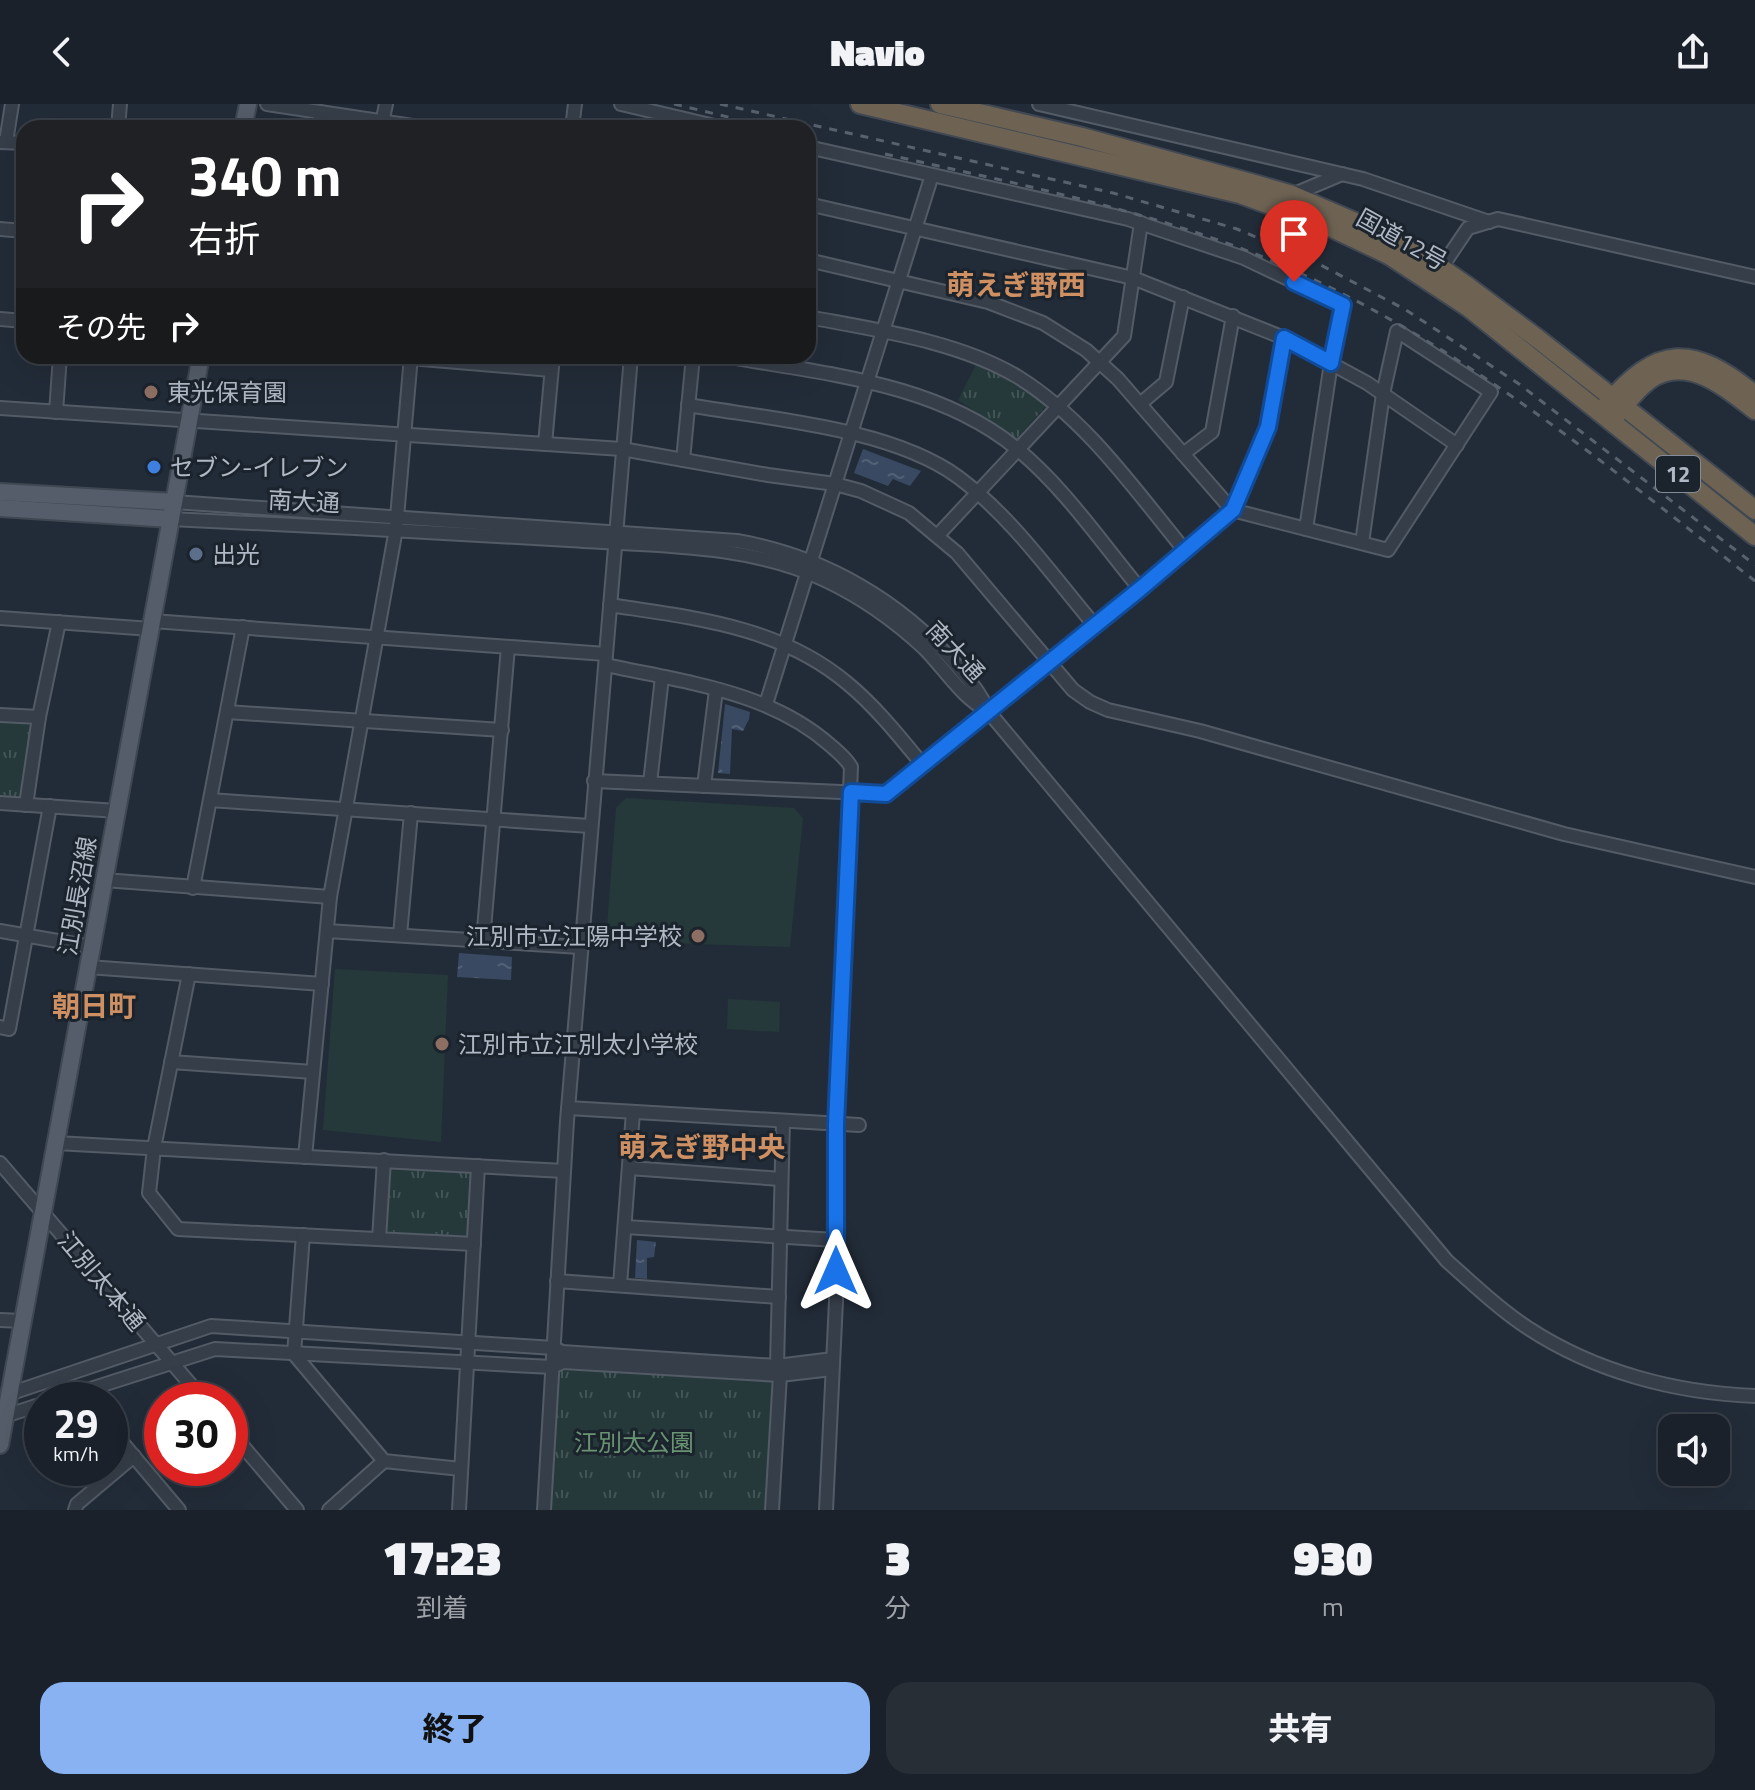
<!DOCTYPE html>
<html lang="ja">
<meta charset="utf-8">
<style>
:root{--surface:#1a212a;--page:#272e36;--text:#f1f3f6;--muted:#9fa3a8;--line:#383e47;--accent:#88b2f2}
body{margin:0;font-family:"Titillium Web","Noto Sans JP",sans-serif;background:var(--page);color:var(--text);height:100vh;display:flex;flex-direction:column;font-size:30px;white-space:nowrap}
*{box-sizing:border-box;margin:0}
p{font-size:26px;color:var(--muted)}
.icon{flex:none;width:44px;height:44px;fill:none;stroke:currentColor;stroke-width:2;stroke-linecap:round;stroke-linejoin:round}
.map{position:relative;height:1406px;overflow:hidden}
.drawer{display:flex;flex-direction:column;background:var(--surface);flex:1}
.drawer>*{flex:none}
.banner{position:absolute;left:16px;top:16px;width:800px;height:244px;border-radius:24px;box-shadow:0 8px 32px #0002,0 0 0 2px var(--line);background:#202124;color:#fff;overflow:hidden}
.tools{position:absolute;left:1658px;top:1310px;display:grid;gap:16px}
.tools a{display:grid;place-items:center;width:72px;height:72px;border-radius:16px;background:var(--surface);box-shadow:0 8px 32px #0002,0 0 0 2px var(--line);font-size:40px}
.speed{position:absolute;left:24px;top:1278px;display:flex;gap:16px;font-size:40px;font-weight:700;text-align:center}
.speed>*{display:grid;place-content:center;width:104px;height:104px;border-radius:50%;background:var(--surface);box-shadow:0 8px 32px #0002,0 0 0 2px var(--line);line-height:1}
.speed small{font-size:20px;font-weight:400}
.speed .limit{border:12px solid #d22;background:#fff;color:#111}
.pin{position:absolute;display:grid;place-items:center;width:68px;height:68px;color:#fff;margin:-82px -34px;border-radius:50% 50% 50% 0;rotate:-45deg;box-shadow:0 0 8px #0007}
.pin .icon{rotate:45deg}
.me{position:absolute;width:88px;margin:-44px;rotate:0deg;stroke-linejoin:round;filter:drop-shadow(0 0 6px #0008)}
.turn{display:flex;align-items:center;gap:28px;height:168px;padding:0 40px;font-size:36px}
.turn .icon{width:104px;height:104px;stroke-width:2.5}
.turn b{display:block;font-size:56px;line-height:68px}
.then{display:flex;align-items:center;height:76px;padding:0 40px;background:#0003;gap:16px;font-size:30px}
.eta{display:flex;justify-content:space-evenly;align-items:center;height:136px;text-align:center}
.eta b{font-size:48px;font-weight:800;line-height:56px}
.action{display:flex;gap:16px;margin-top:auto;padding:16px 40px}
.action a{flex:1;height:92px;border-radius:24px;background:var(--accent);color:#111;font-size:32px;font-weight:800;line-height:92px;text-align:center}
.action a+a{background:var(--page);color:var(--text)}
header{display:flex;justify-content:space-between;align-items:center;height:104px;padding:0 40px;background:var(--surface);font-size:36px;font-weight:800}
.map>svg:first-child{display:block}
</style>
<header><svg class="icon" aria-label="back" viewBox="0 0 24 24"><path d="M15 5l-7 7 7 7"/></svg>Navio<svg class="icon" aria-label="share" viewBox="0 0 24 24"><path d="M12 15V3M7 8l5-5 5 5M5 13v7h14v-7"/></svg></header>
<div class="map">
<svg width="1755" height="1406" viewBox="0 0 1755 1406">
<defs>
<pattern id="park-tufts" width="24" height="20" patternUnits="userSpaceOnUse" patternTransform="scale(2)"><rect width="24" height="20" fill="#25393a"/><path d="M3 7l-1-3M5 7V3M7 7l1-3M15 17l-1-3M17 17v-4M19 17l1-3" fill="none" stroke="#425455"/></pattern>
<pattern id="water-ripples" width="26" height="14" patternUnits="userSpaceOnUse" patternTransform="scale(2)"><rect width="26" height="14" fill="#384961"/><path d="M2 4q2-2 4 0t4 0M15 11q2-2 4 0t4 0" fill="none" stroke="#526176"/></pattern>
</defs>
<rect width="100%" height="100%" fill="#222c38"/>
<!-- grass -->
<g fill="#25393a">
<polygon points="626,694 794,704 803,714 790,843 606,837 616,704"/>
<polygon points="335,865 448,871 441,1038 323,1026"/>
<polygon points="728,895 780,898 779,928 727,925"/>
</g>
<!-- park -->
<g fill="url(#park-tufts)">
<polygon points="976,261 1012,277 1044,299 1045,303 1016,335 958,296"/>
<polygon points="0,618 33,621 20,693 0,691"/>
<polygon points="389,1062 473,1068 470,1134 384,1127"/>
<polygon points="569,1266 773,1276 766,1406 548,1406 557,1267"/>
</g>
<!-- water -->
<g fill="url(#water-ripples)">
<polygon points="863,345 921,367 910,382 893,375 888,382 854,369"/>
<polygon points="725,600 750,608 749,615 743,627 732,625 730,670 718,669"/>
<polygon points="459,849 512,853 511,876 457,873"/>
<polygon points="637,1136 656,1138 654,1153 647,1154 647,1175 635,1174"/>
</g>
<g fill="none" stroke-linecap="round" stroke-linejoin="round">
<!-- minor casing -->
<g stroke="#535b66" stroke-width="16">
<g id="minor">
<polyline points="267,0 426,24"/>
<polyline points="621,0 723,24"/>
<polyline points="1039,0 1363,75 1489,118"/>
<polyline points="118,24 120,0"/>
<polyline points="318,24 321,8"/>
<polyline points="381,24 386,0"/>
<polyline points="572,24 575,0"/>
<polyline points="0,38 24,39"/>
<polyline points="6,38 12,0"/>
<polyline points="808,43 1128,115 1244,154 1343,201 1331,259 1306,425"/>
<polyline points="1292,91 1342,70"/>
<polyline points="808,100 1133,174 1284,234 1367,279 1457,341"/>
<polyline points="0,125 24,127"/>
<polyline points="808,156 988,198 1043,219 1086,246 1118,275 1232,406 1388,446 1491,288 1397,227 1383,290 1362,439"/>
<polyline points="1441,164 1468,124 1498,115 1755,173"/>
<path d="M808,213C876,226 958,237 1018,273C1087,316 1135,386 1186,448"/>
<polyline points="0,215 24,217"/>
<path d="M724,252C823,270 935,278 1016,344C1064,383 1101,438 1140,485"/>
<polyline points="410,254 551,266"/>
<polyline points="1140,300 1166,278 1183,193"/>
<path d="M688,301C769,315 891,324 958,373C1012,413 1052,471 1095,522"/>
<polyline points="0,304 622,345 768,371 835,380 861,387 909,409 957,449 1073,586 1090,598 1108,606 1200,627 1564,730 1755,773"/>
<polyline points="56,308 60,252"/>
<polyline points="545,340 553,252"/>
<polyline points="1183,350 1212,328 1233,212"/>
<polyline points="683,356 693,252"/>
<path d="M174,398L737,437C823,452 900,496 957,562C969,577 981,589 988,607L1447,1157C1473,1180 1499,1205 1528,1224C1595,1268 1676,1289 1755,1292"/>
<path d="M171,415C304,421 436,428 569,436C655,442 746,439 825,476C861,493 895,517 924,544C946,566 961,593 988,607"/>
<polyline points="938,431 1124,232 1141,119"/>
<path d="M610,501C694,514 779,522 847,579C875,602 899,632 922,660"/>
<polyline points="0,514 151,525"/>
<polyline points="152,517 606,550"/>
<path d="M606,561C683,578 769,587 830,641C838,648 846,654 851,663L836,1020V1197L826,1406"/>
<polyline points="766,600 932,71"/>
<polyline points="227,608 502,626"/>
<polyline points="0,611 39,613"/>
<polyline points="594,677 886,690 1186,448 1233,406 1268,323 1284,234"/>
<polyline points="650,679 662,573"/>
<polyline points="704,682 716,586"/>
<polyline points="210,696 590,722"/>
<polyline points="0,699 117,707"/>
<polyline points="26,701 39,613 59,518"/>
<polyline points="104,776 330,793"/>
<polyline points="193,784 243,523"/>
<polyline points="0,827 92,843"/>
<polyline points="327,827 580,843"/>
<polyline points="400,831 411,709"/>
<polyline points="483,837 508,543"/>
<polyline points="88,863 322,880"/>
<polyline points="189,870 154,1044 149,1089 178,1125 474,1140"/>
<polyline points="0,923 9,925 50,702"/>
<polyline points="171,958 313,968"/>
<polyline points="568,1004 859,1021"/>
<polyline points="56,1039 564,1067"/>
<polyline points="305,1053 330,793 396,425 411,252"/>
<polyline points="0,1059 204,1296"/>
<polyline points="629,1064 781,1075"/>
<polyline points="625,1123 836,1136"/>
<polyline points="303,1131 294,1250 384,1357 461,1365"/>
<polyline points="379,1135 384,1056"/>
<polyline points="557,1177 779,1193"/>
<polyline points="620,1181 633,1008"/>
<polyline points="0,1216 23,1217"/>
<polyline points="9,1290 211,1222 554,1244 562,1248 777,1262 833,1255"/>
<polyline points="56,1296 215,1245 552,1263 563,1258 780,1271 832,1265"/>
<polyline points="5,1312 42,1300"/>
<polyline points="110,1324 179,1406"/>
<polyline points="230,1327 297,1406"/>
<polyline points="75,1406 77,1400 134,1352"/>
<polyline points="329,1406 384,1357"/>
<polyline points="459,1406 478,1062"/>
<polyline points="544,1406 567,1017 631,252"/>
<polyline points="772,1406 780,1271 777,1262 783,1017"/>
</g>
</g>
<!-- major casing -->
<g stroke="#3f4752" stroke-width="20">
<g id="major">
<polyline points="243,24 248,0"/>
<polyline points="0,388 174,398"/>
<polyline points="0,404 171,415"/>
<polyline points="0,1341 201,252"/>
</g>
</g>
<!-- highway casing -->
<g stroke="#404853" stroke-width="22">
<g id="highway">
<polyline points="860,0 1240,90 1328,122 1389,151 1468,203 1755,432"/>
<polyline points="940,0 1082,33 1251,79 1292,91 1369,124 1441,164 1467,182 1538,235 1755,406"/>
<path d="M1605,303C1658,240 1692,240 1755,291"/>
<path d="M1615,312C1626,300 1636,285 1649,276C1687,249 1726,284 1755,306"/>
</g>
</g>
<!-- minor -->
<use href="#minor" stroke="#363e49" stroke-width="12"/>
<!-- major -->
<use href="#major" stroke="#545d69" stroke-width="16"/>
<!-- highway -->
<use href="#highway" stroke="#6e6353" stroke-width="18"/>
<!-- rail -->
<g stroke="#58626f" stroke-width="3" stroke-dasharray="8 8" stroke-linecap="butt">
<polyline points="674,0 732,14"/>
<polyline points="720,0 1113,89 1237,125 1315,158 1406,206 1519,280 1755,461"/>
<path d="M885,50C1004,77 1125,101 1240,144C1434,218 1594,351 1755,477"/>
</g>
</g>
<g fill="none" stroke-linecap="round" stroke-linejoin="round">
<!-- route casing -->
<g stroke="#114b97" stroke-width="20">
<polyline id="route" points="836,1167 836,1020 851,688 886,690 1140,485 1233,406 1268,323 1284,234 1331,259 1343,201 1294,178"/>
</g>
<!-- route -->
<use href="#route" stroke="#1a73e8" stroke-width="14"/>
</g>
<!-- markers -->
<g fill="#8d6e63" stroke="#1b232d" stroke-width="3">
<circle cx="151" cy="288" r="8"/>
<circle cx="698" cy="832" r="8"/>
<circle cx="442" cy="940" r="8"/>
</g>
<circle fill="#3f7fe0" stroke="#1b232d" stroke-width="3" cx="154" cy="363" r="8"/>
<circle fill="#5c6f8a" stroke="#1b232d" stroke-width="3" cx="196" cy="450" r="8"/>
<g text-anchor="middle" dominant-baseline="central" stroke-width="6" stroke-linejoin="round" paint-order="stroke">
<!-- shield labels -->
<rect fill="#1b232d" stroke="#838b97" stroke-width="2" x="1656" y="352" width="44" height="36" rx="6"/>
<g font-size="22" font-weight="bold" fill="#b0b8c5">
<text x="1678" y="370">12</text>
</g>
<!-- street labels -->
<g font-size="24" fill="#b0b8c5" stroke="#1b232d">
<text transform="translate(1402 135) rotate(29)">国道12号</text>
<text transform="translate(304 397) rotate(3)">南大通</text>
<text transform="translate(956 547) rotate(47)">南大通</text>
<text transform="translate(77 792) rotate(-80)">江別長沼線</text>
<text transform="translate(102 1177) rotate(50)">江別太本通</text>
</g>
<!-- poi labels -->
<g font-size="24" fill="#b0b8c5" stroke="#1b232d" text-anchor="start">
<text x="167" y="288">東光保育園</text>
<text x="170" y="363">セブン-イレブン</text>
<text x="212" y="450">出光</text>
<text x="682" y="832" text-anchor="end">江別市立江陽中学校</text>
<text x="458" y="940">江別市立江別太小学校</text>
</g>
<!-- park labels -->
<g font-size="24" fill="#699472" stroke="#1b232d">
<text x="634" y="1338">江別太公園</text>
</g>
<!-- quarter labels -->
<g font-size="28" font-weight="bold" fill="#ce9062" stroke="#1b232d">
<text x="1016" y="180">萌えぎ野西</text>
<text x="94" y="901">朝日町</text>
<text x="702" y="1042">萌えぎ野中央</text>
</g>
</g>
</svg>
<div class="tools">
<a><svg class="icon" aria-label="sound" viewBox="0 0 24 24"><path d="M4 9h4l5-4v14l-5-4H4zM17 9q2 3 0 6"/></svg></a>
</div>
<div class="speed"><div>29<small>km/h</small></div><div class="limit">30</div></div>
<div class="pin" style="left:1294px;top:178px;background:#d93025"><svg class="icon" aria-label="arrive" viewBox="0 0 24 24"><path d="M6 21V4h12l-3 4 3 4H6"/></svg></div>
<svg class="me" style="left:836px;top:1167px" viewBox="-20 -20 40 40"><path d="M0-17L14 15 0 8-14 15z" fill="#1a73e8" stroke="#fff" stroke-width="4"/></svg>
<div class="banner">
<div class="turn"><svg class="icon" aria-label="right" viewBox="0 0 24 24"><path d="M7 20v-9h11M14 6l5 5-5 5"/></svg><div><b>340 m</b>右折</div></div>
<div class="then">その先<svg class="icon" aria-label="right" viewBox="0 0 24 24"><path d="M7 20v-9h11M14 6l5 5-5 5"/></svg></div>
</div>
</div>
<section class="drawer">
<div class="eta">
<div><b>17:23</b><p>到着</p></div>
<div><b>3</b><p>分</p></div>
<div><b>930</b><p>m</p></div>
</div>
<div class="action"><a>終了</a><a>共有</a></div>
</section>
